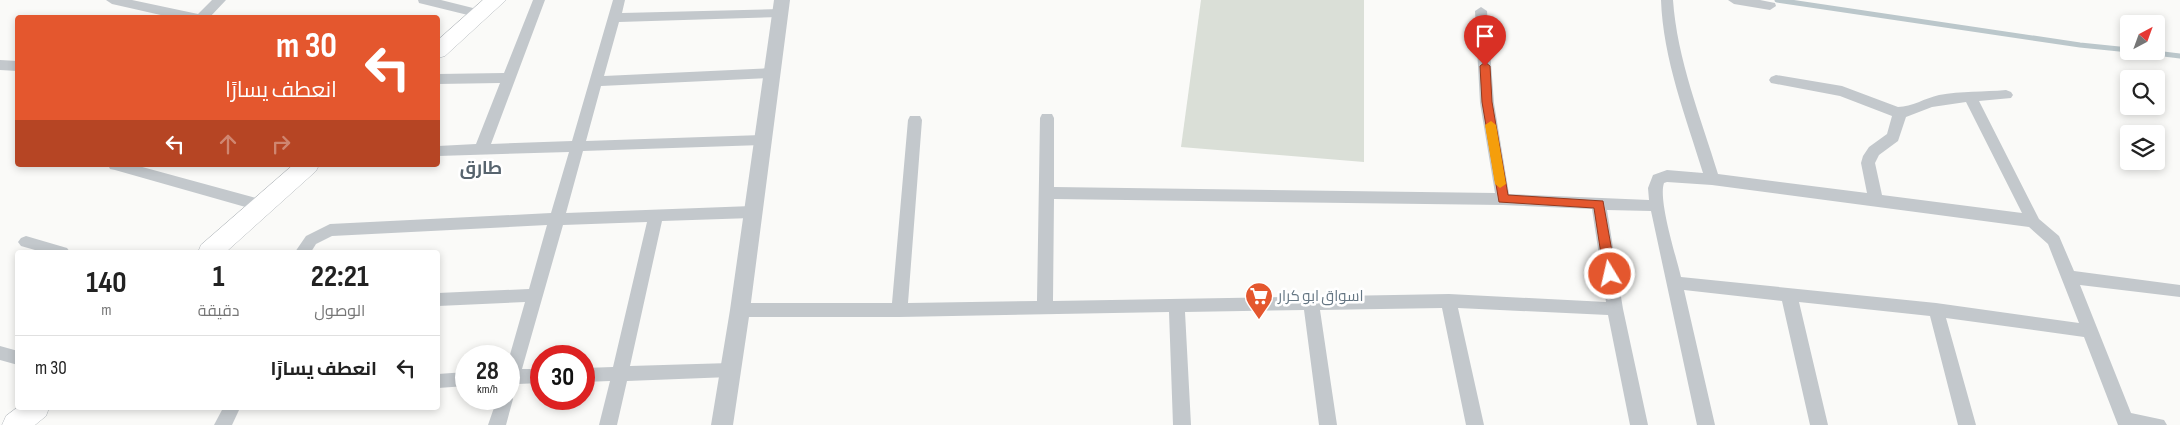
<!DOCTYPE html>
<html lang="ar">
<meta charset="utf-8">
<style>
:root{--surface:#fff;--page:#f6f6f6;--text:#222;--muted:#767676;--line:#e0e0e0}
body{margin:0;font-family:"Sofia Sans Condensed",Cairo,sans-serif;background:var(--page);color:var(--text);direction:rtl;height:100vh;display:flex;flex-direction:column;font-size:19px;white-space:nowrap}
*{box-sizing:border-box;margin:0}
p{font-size:16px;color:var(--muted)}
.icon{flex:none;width:28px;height:28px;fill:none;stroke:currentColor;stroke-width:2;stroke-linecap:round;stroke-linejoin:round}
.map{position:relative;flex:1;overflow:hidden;direction:ltr}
.sheet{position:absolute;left:15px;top:250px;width:425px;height:160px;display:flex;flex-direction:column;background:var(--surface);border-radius:5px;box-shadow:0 2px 8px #0003;direction:rtl}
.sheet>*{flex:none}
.guide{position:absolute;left:15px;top:15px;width:425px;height:152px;border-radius:5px;box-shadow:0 2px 8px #0003;direction:rtl;background:#e4572e;color:#fff;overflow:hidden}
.needle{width:32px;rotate:41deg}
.buttons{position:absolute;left:2120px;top:15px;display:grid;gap:10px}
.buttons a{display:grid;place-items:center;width:45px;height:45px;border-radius:5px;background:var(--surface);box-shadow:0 2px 8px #0003;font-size:25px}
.speed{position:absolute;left:455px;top:345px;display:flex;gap:10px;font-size:25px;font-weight:700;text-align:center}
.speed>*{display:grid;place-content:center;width:65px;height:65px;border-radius:50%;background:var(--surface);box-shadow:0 2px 8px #0003;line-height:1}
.speed small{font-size:12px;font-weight:400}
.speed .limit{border:8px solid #d22;background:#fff;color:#111}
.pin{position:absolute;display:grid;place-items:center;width:42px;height:42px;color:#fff;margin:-51px -21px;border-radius:50% 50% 50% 0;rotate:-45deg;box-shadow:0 0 5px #0007}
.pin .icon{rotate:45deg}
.me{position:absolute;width:55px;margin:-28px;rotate:351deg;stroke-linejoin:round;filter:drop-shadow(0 0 4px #0008)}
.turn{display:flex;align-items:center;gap:18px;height:105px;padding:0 20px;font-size:22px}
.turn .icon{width:65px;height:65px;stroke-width:2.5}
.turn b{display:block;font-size:35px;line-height:42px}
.lanes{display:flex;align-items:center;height:48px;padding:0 20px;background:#0003;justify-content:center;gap:25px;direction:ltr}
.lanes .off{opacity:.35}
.eta{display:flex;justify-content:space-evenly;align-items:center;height:85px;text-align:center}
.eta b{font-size:30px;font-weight:700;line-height:35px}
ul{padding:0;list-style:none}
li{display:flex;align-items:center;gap:15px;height:65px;padding:0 20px;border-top:1px solid var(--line)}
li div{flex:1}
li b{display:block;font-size:19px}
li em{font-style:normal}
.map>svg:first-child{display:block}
</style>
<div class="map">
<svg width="2180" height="425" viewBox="0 0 2180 425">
<rect width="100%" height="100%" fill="#fafaf8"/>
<!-- green -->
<polygon fill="#dadfd7" points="1201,0 1364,0 1364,162 1181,147"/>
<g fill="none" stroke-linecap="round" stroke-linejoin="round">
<!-- stream -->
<g stroke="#bbc7cb" stroke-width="5">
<polyline points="1777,0 2080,45 2129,50"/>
<polyline points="2139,51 2180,56"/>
</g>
<!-- primary casing -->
<g stroke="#b5babe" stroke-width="1">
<g id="primary">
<polygon points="483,0 506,0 445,56 438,58 438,40"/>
<polygon points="293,165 319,165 316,171 226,252 198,252 201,245"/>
<polygon points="18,407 49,408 46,416 35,425 2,425 6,416"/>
</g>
</g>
<!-- minor -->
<g fill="#c3c8cc" fill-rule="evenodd">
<polygon points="106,0 132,0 198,14 212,0 226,0 209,18 174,18 112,4"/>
<polygon points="418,0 441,0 485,11 486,14 480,18 419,3"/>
<polygon points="533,0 545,0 491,144 572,141 613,0 625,0 622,13 780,9 786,13 780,17 619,22 604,76 772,68 777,70 779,73 777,76 772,78 601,86 586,141 762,135 767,136 769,140 767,144 762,145 583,151 566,213 752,206 757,208 759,212 757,216 752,218 662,221 630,366 730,363 736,365 738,370 736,375 730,377 627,381 617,425 599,425 610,381 584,382 584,368 613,367 647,222 563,225 522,369 541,369 541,383 518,384 515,391 509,393 513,399 506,425 488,425 497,399 509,399 509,358 525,302 438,306 438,293 529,289 547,225 332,236 316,244 311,252 295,252 306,236 330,224 551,213 569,152 438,156 438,146 476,144 500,83 438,84 438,74 504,73"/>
<path d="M1661,0H1673C1677,59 1701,118 1718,174L1867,193L1861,163L1863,156L1869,147L1887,134L1892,116L1840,96L1771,83L1769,80L1771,77L1776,75L1842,86L1898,107C1912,107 1925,98 1939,95C1961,91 1984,92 2006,90L2011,92L2013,95L2011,98L1979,101L2039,219L2059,236L2074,271L2180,285V297L2080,285L2131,413L2164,420L2167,425H2118L2084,337L1946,318L1976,425H1958L1930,316L1799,302L1828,425H1810L1782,301L1684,290L1715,425H1697L1651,211L1607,210L1623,309L1648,425H1630L1608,315L1458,308L1484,425H1466L1442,308L1320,310L1337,425H1319L1304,310L1185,312L1191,425H1173L1169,312L899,317H740L734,315L732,310L734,305L740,303H892L908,120L910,116H920L922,120L908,303L1037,301L1040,118L1042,114H1052L1054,118V187L1495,193L1480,103L1475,11L1481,7L1487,11L1494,103L1509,194L1649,200L1648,188L1653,175L1667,170L1703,173C1686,117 1663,59 1661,0ZM1966,102L2022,213L1882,195L1875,163L1879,155L1898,141L1906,117L1932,107ZM1667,182L1712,185L2029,227L2048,244L2079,323L1936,303L1681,277C1676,256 1658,200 1664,183ZM1054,199L1503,205L1592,209L1606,302L1449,294L1053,301Z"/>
<polygon points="1728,0 1760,0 1775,3 1776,6 1770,10 1734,4"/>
<polygon points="0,60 18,61 18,71 0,70"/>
<polygon points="108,165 135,165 263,200 268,202 270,206 268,210 263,212 115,170 110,169"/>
<polygon points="26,236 67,248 70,252 42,252 21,246 18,242 21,238"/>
<polygon points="0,346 18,351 18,365 0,360"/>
<polygon points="466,372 466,386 438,388 438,374"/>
<polygon points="223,408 240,408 232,425 214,425"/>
</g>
<!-- tertiary -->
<polygon fill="#c3c8cc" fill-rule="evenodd" points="774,0 790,0 750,310 733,425 711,425 730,310"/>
<!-- primary -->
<use href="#primary" fill="#fff" fill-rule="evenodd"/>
</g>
<!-- route -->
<polygon fill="#e4572e" stroke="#94391e" points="1485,62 1490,66 1492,102 1508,195 1603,201 1616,274 1614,277 1605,277 1604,274 1594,208 1499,202 1482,102 1480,66"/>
<!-- slow -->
<polygon fill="#f59e0b" points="1491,121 1496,125 1506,184 1500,188 1495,184 1485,125"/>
<!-- icons -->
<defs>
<g id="supermarket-pin" transform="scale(1.4375)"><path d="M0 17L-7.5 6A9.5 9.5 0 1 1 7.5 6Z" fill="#e4572e" stroke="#fff"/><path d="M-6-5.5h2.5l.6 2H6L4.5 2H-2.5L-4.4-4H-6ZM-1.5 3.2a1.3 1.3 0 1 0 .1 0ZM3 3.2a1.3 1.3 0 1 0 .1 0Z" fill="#fff"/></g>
</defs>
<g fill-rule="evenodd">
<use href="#supermarket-pin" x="1259" y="296"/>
</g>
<g text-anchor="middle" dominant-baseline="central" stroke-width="5" stroke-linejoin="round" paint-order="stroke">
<!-- poi labels -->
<g font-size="15" fill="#657683" stroke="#fff" text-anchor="start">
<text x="1278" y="296">اسواق ابو كرار</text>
</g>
<!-- quarter labels -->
<g font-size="18" font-weight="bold" fill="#57646e" stroke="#fff">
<text x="481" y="168">طارق</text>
</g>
</g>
</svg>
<div class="buttons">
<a><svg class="needle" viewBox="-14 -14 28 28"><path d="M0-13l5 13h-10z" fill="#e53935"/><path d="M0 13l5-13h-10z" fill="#767676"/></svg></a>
<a><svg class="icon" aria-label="search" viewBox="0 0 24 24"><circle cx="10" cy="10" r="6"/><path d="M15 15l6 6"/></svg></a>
<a><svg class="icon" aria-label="layers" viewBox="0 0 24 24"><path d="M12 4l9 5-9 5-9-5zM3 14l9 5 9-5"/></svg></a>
</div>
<div class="speed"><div>28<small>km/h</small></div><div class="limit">30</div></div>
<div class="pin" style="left:1485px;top:66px;background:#d93025"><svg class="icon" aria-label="arrive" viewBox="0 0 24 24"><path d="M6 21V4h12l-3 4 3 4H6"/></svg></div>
<svg class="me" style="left:1610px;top:274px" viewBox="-20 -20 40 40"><circle r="17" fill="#e4572e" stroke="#fff" stroke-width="3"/><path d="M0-11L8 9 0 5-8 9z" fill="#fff"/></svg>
<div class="guide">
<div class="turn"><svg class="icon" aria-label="left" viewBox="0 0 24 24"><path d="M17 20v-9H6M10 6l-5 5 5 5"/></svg><div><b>30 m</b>انعطف يسارًا</div></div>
<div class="lanes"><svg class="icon" aria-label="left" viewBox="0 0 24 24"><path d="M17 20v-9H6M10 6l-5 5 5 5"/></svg><svg class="icon off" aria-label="ahead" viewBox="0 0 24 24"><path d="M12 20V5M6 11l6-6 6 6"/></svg><svg class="icon off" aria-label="right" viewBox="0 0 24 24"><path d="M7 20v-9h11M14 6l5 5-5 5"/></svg></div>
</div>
<section class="sheet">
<div class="eta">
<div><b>22:21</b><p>الوصول</p></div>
<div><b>1</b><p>دقيقة</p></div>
<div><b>140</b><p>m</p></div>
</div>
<ul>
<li><svg class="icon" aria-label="left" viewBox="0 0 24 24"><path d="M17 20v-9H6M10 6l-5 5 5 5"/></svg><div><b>انعطف يسارًا</b></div><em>30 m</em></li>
</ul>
</section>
</div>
